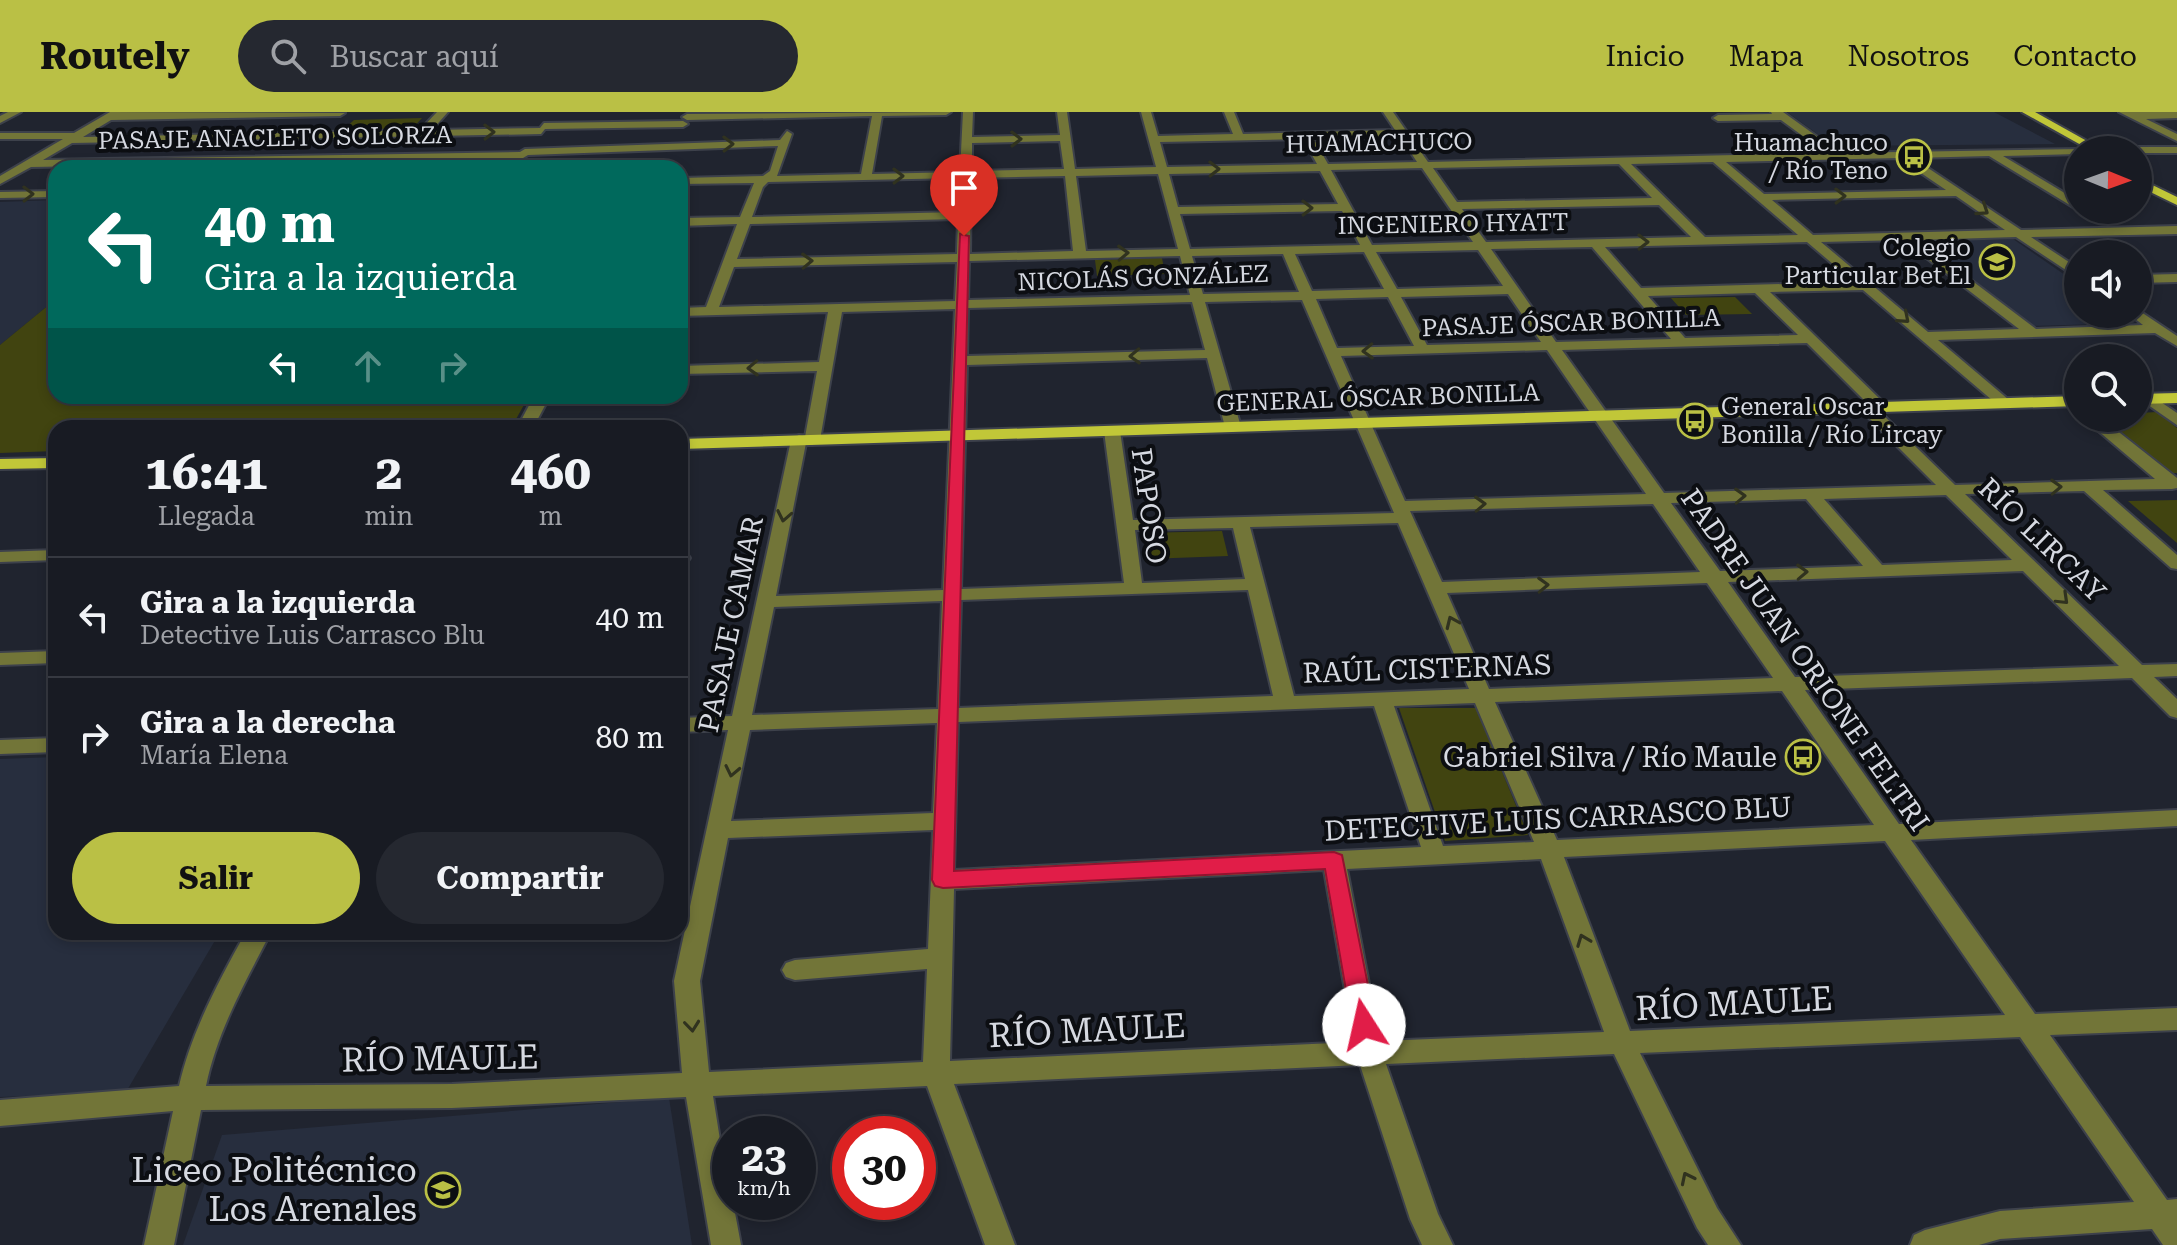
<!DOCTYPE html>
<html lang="es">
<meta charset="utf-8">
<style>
:root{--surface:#181b23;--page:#252830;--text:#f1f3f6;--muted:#9fa1a6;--line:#363941;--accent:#bac045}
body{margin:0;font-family:"Roboto Serif",serif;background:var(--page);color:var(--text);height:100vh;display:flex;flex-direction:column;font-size:30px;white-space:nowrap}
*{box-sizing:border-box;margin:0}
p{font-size:26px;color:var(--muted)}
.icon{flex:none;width:44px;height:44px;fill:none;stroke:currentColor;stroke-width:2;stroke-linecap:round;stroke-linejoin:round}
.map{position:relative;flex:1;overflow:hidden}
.drawer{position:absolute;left:48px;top:308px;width:640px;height:520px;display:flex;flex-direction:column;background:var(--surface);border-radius:24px;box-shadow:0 4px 12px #0003,0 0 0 2px var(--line)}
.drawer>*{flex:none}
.guide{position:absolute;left:48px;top:48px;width:640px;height:244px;border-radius:24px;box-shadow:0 4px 12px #0003,0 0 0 2px var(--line);background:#00695c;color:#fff;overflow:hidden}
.needle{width:52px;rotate:91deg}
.buttons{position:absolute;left:2064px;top:24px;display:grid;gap:16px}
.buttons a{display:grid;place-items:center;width:88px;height:88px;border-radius:50%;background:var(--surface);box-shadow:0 4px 12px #0003,0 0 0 2px var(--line);font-size:40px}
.speed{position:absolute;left:712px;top:1004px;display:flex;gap:16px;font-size:40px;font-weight:700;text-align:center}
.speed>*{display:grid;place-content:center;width:104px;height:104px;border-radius:50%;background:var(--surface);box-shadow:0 4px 12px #0003,0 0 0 2px var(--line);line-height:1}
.speed small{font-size:20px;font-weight:400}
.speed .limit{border:12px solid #d22;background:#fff;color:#111}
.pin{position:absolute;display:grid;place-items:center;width:68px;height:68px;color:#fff;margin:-82px -34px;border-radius:50% 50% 50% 0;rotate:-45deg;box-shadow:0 0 8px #0007}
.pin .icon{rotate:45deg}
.me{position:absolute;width:88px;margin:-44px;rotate:350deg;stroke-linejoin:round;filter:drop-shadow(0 0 6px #0008)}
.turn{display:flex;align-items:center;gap:28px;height:168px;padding:0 24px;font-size:36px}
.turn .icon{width:104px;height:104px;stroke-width:2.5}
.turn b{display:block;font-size:56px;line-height:68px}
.lanes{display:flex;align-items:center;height:76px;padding:0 24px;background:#0003;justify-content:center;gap:40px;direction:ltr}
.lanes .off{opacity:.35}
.eta{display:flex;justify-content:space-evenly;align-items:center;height:136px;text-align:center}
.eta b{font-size:48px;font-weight:700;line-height:56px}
.button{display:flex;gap:16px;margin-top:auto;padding:16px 24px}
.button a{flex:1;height:92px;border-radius:48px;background:var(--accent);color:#111;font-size:32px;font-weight:700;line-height:92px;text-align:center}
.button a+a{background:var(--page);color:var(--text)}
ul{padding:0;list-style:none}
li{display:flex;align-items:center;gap:24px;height:120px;padding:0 24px;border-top:2px solid var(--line)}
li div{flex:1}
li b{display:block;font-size:30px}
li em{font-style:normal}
header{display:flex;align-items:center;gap:48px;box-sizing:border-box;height:112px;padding:0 40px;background:var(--accent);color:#111}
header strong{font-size:38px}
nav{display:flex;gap:44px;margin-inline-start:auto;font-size:28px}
.search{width:560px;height:72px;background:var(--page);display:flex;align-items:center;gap:20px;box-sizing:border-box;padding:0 28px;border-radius:44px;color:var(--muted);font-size:30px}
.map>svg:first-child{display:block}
</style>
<header>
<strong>Routely</strong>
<div class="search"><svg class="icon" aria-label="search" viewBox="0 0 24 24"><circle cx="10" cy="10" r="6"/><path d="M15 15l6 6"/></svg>Buscar aquí</div>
<nav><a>Inicio</a><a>Mapa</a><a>Nosotros</a><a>Contacto</a></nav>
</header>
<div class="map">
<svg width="2177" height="1133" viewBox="0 0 2177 1133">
<rect width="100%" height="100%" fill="#20242f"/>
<!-- built -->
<g fill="#272e3e">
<polygon points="1787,0 1994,0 2055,32 1834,34"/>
<polygon points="56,88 56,187 0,233 0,90"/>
<polygon points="2013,127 2078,172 2078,202 2122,202 2135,211 2030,214 1919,129"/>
<polygon points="56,645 56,820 220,820 126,980 0,985 0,647"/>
<polygon points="669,986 692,1133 183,1133 222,1023"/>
</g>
<!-- green -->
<g fill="#414410">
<polygon points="422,6 411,18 341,20 354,8"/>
<polygon points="1162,146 1165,162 1097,164 1095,148"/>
<polygon points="1735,185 1752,202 1686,203 1671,186"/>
<polygon points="56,187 56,284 529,284 511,316 56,316 56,339 0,341 0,233"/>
<polygon points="2157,300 2177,316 2177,361 2168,361 2100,306 2138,306 2138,301"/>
<polygon points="2177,388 2177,431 2128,389"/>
<polygon points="1222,419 1228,444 1147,447 1143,421"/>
<polygon points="1476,596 1528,723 1445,729 1399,596"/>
</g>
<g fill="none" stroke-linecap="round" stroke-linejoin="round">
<!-- minor casing -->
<g stroke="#3d414b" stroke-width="4">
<g id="minor">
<polygon points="8,0 21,0 0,11 0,4"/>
<path d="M110,0L345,1L340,4L111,8L83,25L420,18L437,0H448L432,18L540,16L544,11L683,9L688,12L683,15L545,17L541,22L72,31L43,48L520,40L525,37L780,28L787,19L792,22L777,64L861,62L872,4L687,8L682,5L687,2L951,0L946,3L882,4L872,62L960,60L963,0H973L972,25L1060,23L1057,0H1067L1075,57L1156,55L1141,0H1151L1158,24L1233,22L1224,0H1234L1243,22L1395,18L1383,0H1393L1428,50L1826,41L1781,8L1718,9L1713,6L1718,3L1772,2L1771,0H1783L1840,41L2082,37L2078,42L2003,44L2078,89V98L1989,44L1913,46L2021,118L2177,114V122L2031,125L2078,156V166L2016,125L1918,128L2036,217L2143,213L2129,202H2138V198L2177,224V234L2155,221L1938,228L2009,288L2012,291L2004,296L1999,294L1863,178L1770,180L1885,292V298L1879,299L1955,373L2155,367L2083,306H2101L2177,366V376L2172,377L2103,378L2177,443V457L2171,456L2084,379L1965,382L2142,553L2177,552V564L2154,565L2177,587V606L2170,604L2132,566L1805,578L1899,712L2177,698V714L1911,728L2035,902L2177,896V918L2050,923L2167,1088L2177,1087V1133H2163L2152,1117L2000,1127L1979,1133H1910L1914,1123L1925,1118L2000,1099L2134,1090L2020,925L1640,941L1717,1096L1741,1133H1708L1697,1116L1614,942L1386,952L1438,1102L1453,1133H1422L1410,1107L1360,953L954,972L1015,1133H985L927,974L713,984L730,1090H733L741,1133H711L686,985L452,996L201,998L174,1133H144L173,999L0,1014V988L179,974C191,921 219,868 246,820H271C246,869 217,919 206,974L452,972L682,961L674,869L728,618L680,620V606L732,604L791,328L799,323L805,325L817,259L680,262V254L819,250L828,200L680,204V196L706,195L737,112L680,114V106L740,105L754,71L680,72V66L763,64L770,59L778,34L528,43L523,46L31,55L0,72V64L63,27H0V21H74ZM1400,24L1417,50L1328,52L1313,26ZM1303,27L1317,52L1167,55L1160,30ZM1060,29L1064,57L972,59V31ZM1899,46L1946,78L1764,82L1726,50ZM1713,50L1798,123L1705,125L1631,52ZM1619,52L1652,86L1457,90L1433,56ZM1422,56L1473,130L1372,133L1331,58ZM1320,59L1338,92L1178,95L1169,62ZM1158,62L1178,137L1086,139L1076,64ZM1065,64L1073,139L970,142L971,66ZM960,66L959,100L752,105L763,75L768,70ZM1956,84L2005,118L1813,123L1772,88ZM1659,93L1691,125L1486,130L1462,97ZM1342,99L1360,133L1190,137L1180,102ZM958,107L957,142L737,147L750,112ZM1903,128L2019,217L1928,220L1821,130ZM1807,130L1854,170L1641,176L1605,135ZM1592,135L1671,227L1556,230L1491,137ZM1478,138L1503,174L1397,177L1376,140ZM1364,140L1384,177L1312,179L1295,142ZM1283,142L1299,180L1203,182L1192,144ZM1180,144L1190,183L968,188L969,149ZM957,150L955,189L719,195L734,155ZM1755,181L1798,223L1685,226L1648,184ZM1508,182L1541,230L1427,233L1401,185ZM1388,185L1414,234L1337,236L1316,187ZM1302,188L1394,401L1133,408L1120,319L1112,314L1104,319L1124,471L961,477L967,253L1207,246L1225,315L1233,320L1241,315L1205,190ZM1192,190L1205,238L967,244L968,196ZM955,197L943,478L776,484L806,331L812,333L820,328L842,200ZM1807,231L1868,292L1862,293V299L1936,373L1664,381L1562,238ZM1547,238L1646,382L1405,389L1341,244ZM1946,383L2012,448L1882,453L1824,387ZM1806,387L1863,454L1720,459L1671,391ZM1653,392L1700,460L1442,470L1410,399ZM1398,411L1469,577L1294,584L1250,415ZM1233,416L1245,467L1142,471L1135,418ZM2023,459L2119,554L1795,565L1728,470ZM1707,471L1773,566L1489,577L1447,481ZM1248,478L1273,584L958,596L961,488ZM942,489L938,597L752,603L774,495ZM1782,579L1874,713L1557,728L1495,590ZM1475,591L1534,730L1443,734L1394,594ZM1374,594L1421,735L954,758L958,610ZM937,611L933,701L731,709L750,618ZM933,718L928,837L795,848L786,851L782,858L786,865L795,868L927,857L923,950L709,960L700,869L728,726ZM1885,729L2005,903L1630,919L1564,745ZM1541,747L1604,920L1380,929L1347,757ZM1324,758L1354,930L950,949L954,777Z"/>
<polygon points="2119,0 2177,0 2177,6 2146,7 2177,22 2177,29"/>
<polygon points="2138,35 2177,35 2177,41 2138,41 2138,38 2133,38"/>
<polygon points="56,79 56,85 0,86 0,80"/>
<polygon points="2177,162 2177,170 2138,171 2138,163"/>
<polygon points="2149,282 2177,301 2177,313 2144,290 2144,284"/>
<polygon points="534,284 550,284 533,316 517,316"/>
<polygon points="56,438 56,448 0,450 0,440"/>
<polygon points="680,441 687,442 690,446 687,450 680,451"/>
<polygon points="56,539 56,551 0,553 0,541"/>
<polygon points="56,626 56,640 0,642 0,628"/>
</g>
</g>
<!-- major casing -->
<g stroke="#3d414b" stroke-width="4">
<g id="major">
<polygon points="2022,0 2035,0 2103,38 2090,38"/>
<polygon points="2138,66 2177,85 2177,93 2138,74"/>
<polygon points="2177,281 2177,291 2138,292 2138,282"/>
<polygon points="2078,284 2078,294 680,337 680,327"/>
<polygon points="56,346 56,356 0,357 0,347"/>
</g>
</g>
<!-- minor -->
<use href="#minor" fill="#727538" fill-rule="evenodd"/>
<!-- major -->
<use href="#major" fill="#c1c738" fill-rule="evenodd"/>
</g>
<!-- one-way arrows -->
<defs><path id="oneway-chevron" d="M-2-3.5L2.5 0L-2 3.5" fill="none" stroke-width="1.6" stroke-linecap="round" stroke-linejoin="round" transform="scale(2)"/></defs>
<g stroke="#30321f">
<use href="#oneway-chevron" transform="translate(489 20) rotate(-1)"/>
<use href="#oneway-chevron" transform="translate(1016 27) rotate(-1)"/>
<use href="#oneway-chevron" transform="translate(728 32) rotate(-1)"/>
<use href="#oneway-chevron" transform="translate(1214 57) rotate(-1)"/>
<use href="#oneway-chevron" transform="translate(898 64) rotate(-1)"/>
<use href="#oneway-chevron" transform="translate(28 82) rotate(-1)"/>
<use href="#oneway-chevron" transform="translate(1840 84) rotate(-1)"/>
<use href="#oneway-chevron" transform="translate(1307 96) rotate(-1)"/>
<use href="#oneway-chevron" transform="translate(1983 98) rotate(34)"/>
<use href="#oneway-chevron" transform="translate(1643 130) rotate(-1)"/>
<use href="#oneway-chevron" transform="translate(1123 141) rotate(-2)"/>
<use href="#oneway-chevron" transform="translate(807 149) rotate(-2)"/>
<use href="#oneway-chevron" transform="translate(1904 206) rotate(41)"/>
<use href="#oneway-chevron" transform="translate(1368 239) rotate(178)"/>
<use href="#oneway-chevron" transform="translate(1135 244) rotate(178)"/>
<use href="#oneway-chevron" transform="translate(753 256) rotate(178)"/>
<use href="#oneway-chevron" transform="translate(2056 375) rotate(-2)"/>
<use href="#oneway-chevron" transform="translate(1740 384) rotate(-2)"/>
<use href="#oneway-chevron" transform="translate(1480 392) rotate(-2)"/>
<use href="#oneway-chevron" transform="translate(784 404) rotate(101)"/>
<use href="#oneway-chevron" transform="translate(1802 460) rotate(-2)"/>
<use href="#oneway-chevron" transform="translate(1543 473) rotate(-2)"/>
<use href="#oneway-chevron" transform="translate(2063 487) rotate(44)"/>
<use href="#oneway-chevron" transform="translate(1452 510) rotate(-114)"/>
<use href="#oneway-chevron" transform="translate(732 659) rotate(102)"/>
<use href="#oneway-chevron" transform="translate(1583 828) rotate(-111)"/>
<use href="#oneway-chevron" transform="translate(692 914) rotate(84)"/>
<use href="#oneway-chevron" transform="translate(1687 1066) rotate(-116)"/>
</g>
<!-- route -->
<polygon fill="#e11d48" stroke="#92132f" stroke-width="2" points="960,122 969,124 954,759 1334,740 1342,743 1376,913 1373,920 1364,923 1356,920 1352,913 1325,757 943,776 935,774 932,768"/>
<!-- icons -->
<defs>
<g id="bus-ring" transform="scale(1.8)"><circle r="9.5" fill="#0c0e12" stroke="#bac045" stroke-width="1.5"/><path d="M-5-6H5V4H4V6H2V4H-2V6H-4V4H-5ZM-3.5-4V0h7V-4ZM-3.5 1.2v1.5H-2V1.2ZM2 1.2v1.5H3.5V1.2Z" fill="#bac045"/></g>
<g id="school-ring" transform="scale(1.8)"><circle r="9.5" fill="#0c0e12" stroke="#bac045" stroke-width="1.5"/><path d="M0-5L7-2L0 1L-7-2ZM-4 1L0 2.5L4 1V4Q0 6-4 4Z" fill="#bac045"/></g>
</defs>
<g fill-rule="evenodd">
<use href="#bus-ring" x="1914" y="45"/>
<use href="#school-ring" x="1997" y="150"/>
<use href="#bus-ring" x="1695" y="309"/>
<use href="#bus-ring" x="1803" y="645"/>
<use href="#school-ring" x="443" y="1078"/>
</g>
<g text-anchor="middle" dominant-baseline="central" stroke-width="8" stroke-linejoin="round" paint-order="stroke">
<!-- far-street labels -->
<g font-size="24" fill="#d6d9e1" stroke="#0c0e12">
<text transform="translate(275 26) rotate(-1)">PASAJE ANACLETO SOLORZA</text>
<text transform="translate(1379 31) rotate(-1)">HUAMACHUCO</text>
<text transform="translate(1453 112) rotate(-1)">INGENIERO HYATT</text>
<text transform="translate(1143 166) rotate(-2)">NICOLÁS GONZÁLEZ</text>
<text transform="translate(1571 211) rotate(-2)">PASAJE ÓSCAR BONILLA</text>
<text transform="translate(1378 286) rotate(-2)">GENERAL ÓSCAR BONILLA</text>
</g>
<!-- far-poi labels -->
<g font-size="24" fill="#d6d9e1" stroke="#0c0e12" text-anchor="end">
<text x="1888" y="31">Huamachuco<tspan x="1888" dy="28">/ Río Teno</tspan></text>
<text x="1971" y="136">Colegio<tspan x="1971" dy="28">Particular Bet El</tspan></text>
<text x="1721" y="295" text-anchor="start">General Oscar<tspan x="1721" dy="28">Bonilla / Río Lircay</tspan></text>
</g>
<!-- street labels -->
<g font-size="28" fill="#d6d9e1" stroke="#0c0e12">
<text transform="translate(1149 394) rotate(82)">PAPOSO</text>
<text transform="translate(2042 428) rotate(44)">RÍO LIRCAY</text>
<text transform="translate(731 512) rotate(-78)">PASAJE CAMAR</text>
<text transform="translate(1805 548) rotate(55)">PADRE JUAN ORIONE FELTRI</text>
<text transform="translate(1427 557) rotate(-2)">RAÚL CISTERNAS</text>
<text transform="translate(1558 707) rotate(-3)">DETECTIVE LUIS CARRASCO BLU</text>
</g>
<!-- poi labels -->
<g font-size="28" fill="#d6d9e1" stroke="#0c0e12" text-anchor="end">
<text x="1777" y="645">Gabriel Silva / Río Maule</text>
</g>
<!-- near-street labels -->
<g font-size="34" fill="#d6d9e1" stroke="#0c0e12">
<text transform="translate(1734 891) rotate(-3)">RÍO MAULE</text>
<text transform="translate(1087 918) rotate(-3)">RÍO MAULE</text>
<text transform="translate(440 946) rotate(-1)">RÍO MAULE</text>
</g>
<!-- near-poi labels -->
<g font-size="34" fill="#d6d9e1" stroke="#0c0e12" text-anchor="end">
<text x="417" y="1058">Liceo Politécnico<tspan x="417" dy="39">Los Arenales</tspan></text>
</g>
</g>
</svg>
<div class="buttons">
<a><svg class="needle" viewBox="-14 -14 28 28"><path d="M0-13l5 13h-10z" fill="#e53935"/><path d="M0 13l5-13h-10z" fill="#9fa1a6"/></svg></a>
<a><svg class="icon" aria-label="sound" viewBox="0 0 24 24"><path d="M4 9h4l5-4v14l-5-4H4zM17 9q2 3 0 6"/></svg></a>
<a><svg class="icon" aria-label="search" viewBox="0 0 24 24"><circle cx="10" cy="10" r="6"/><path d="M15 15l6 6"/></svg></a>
</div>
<div class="speed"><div>23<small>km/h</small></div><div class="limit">30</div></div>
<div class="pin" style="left:964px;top:124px;background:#d93025"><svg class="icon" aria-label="arrive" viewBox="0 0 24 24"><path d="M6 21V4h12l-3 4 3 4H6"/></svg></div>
<svg class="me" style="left:1364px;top:913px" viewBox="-20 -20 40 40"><circle r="19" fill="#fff"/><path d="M0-13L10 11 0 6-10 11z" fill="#e11d48"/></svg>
<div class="guide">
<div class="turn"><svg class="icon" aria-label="left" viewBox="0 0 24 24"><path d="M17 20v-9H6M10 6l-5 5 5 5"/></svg><div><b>40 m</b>Gira a la izquierda</div></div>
<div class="lanes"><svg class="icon" aria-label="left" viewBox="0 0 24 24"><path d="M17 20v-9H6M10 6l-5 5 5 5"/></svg><svg class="icon off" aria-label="ahead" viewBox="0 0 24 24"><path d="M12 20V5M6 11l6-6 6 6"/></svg><svg class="icon off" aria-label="right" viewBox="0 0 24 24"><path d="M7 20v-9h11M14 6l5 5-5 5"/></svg></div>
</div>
<section class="drawer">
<div class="eta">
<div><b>16:41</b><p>Llegada</p></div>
<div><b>2</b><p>min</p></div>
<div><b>460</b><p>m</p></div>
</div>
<ul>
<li><svg class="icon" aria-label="left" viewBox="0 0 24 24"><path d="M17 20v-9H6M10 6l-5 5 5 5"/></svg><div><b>Gira a la izquierda</b><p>Detective Luis Carrasco Blu</p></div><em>40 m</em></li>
<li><svg class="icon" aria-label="right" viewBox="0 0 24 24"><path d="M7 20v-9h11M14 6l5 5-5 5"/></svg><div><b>Gira a la derecha</b><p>María Elena</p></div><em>80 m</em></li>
</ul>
<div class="button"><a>Salir</a><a>Compartir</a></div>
</section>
</div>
